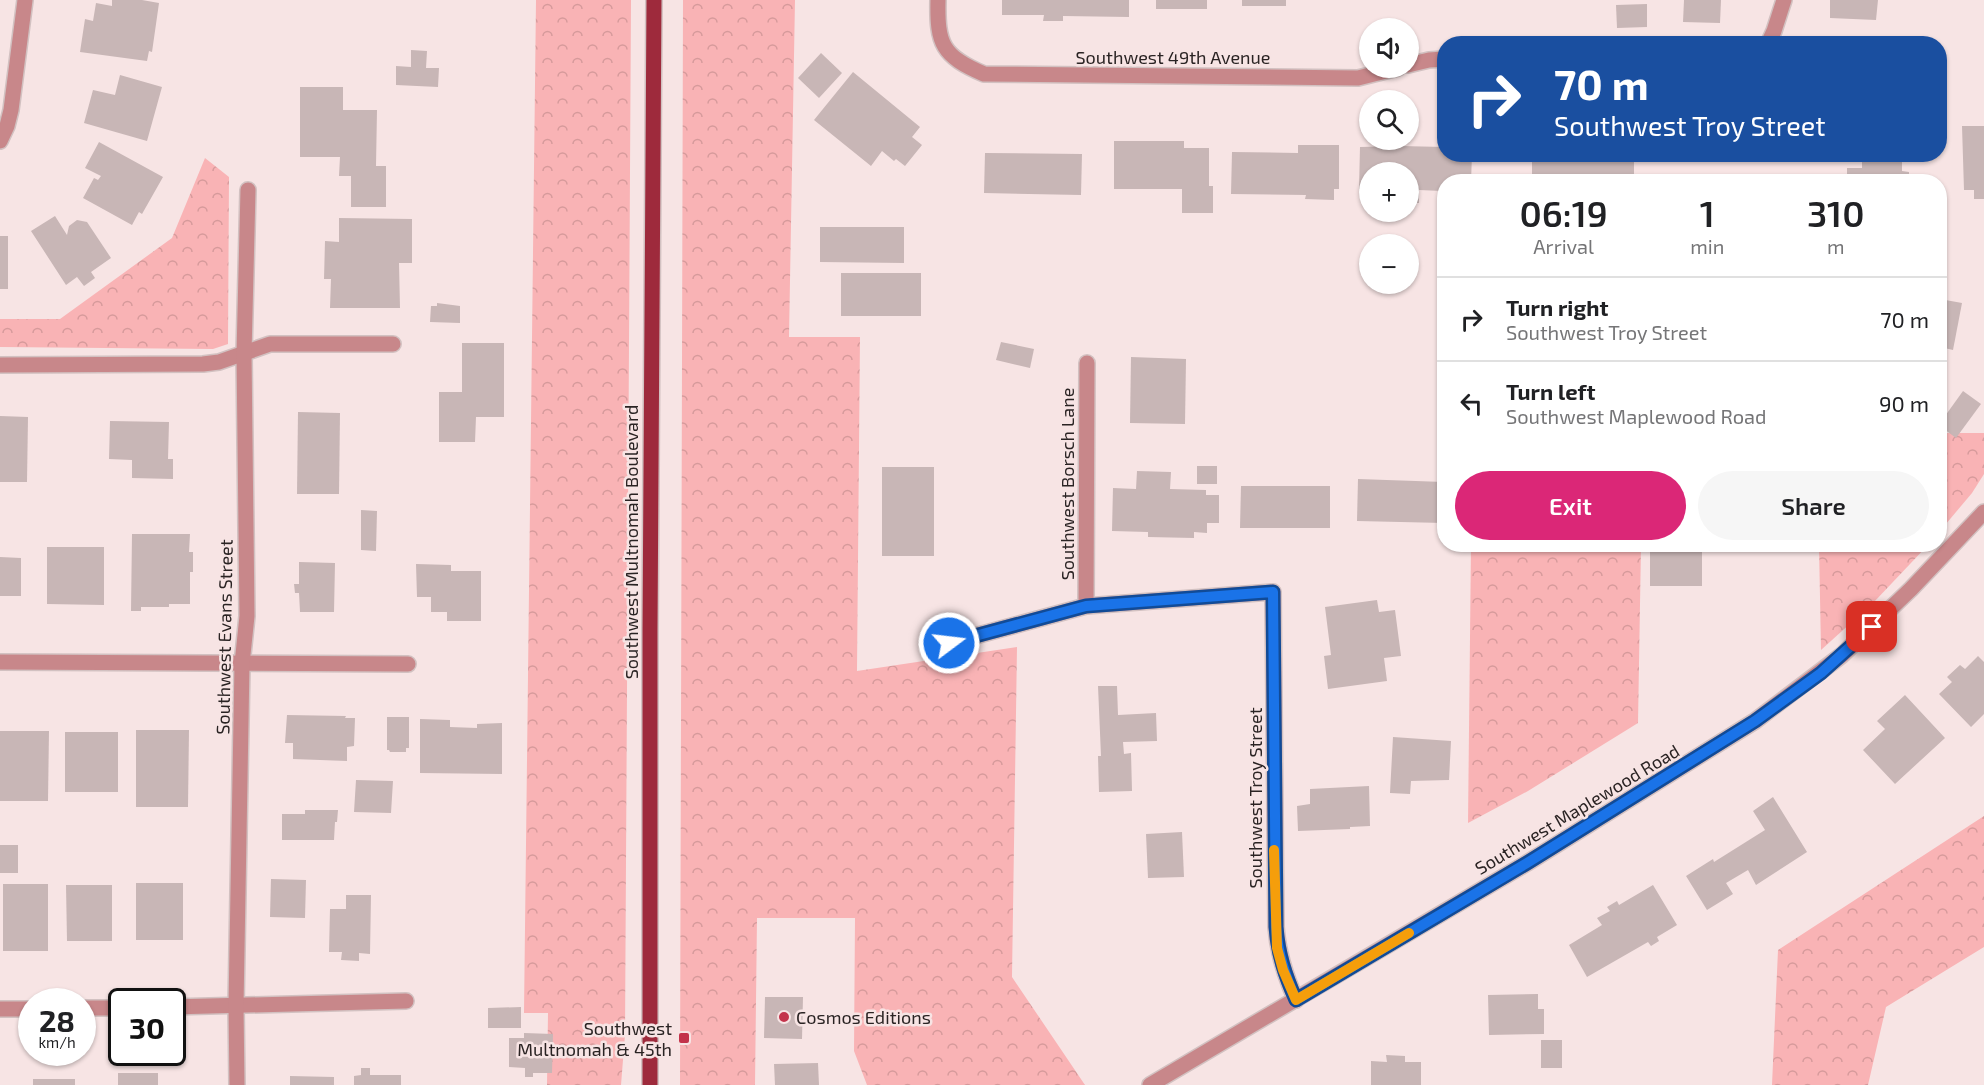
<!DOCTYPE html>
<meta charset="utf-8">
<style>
:root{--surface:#fff;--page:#f6f6f6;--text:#202124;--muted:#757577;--line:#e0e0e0;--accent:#db2777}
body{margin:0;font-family:"Exo 2",sans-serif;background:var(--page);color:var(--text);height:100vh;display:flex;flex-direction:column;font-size:22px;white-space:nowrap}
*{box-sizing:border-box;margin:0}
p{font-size:20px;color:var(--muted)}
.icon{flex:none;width:33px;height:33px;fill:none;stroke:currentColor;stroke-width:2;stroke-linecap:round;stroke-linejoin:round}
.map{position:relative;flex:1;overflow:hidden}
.details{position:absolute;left:1437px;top:174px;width:510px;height:378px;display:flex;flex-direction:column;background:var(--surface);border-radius:24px;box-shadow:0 2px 4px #0004}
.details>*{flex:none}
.hud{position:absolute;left:1437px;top:36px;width:510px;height:126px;border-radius:24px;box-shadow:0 2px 4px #0004;background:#1a4fa0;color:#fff;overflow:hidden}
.controls{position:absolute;left:1359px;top:18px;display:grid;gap:12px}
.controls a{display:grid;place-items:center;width:60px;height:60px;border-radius:50%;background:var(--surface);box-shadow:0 2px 4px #0004;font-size:30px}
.speed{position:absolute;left:18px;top:988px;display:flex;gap:12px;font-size:30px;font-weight:700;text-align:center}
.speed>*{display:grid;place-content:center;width:78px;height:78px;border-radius:50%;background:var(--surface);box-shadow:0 2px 4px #0004;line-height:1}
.speed small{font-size:15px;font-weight:400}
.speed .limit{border:3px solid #111;border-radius:9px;background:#fff;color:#111}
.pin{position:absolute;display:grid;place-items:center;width:51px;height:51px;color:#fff;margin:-26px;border-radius:12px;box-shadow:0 3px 9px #0006}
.me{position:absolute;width:66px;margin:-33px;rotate:75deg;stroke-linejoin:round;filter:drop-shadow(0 0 4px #0008)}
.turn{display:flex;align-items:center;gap:21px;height:126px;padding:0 18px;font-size:27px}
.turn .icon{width:78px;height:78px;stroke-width:2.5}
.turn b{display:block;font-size:42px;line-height:51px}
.eta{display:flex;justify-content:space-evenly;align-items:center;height:102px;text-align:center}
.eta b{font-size:36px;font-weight:600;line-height:42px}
.primary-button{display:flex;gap:12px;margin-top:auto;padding:12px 18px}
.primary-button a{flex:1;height:69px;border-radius:36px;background:var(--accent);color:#fff;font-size:24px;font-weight:600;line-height:69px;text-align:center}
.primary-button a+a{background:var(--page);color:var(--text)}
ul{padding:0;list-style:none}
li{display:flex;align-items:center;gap:18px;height:84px;padding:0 18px;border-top:2px solid var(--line)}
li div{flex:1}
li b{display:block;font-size:22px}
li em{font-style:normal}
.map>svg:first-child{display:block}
</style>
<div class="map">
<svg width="1984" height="1085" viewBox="0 0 1984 1085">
<defs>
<pattern id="forest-crowns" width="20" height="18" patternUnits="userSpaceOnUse" patternTransform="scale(1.5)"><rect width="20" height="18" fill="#f9b3b5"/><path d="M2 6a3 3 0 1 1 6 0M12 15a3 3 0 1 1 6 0" fill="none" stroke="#d69a9b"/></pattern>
</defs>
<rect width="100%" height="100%" fill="#f7e4e4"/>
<!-- forest -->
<g fill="url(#forest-crowns)">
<polygon points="536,0 631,0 625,1035 621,1085 547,1085 548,1013 524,1013"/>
<polygon points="683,0 795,0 789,337 860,337 857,671 1017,647 1012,977 1085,1085 867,1085 854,1051 855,918 757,918 755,1085 680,1085"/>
<polygon points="205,158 229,177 228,344 213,349 0,347 0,319 60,319 172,238"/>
<polygon points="1940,433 1984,433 1984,474 1972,493 1940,531"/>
<polygon points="1471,545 1641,545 1638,723 1528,791 1468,823"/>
<polygon points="1819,545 1819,544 1928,545 1874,602 1821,650"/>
<polygon points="1984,816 1984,947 1886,1007 1868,1085 1772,1085 1778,950"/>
</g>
<!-- building -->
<g fill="#c8b6b6">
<polygon points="112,0 142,0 159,3 152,52 149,51 147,61 80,52 85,19 93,21 96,3 112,6"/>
<polygon points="1002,0 1129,0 1129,17 1063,16 1063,21 1043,21 1044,15 1002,15"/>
<rect x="1156" y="0" width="51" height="9"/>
<rect x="1242" y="0" width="44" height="6"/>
<polygon points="1684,0 1721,0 1720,23 1683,22"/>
<polygon points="1830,0 1878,0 1876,20 1830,18"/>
<polygon points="1647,4 1647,27 1617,28 1616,5"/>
<polygon points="411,50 427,51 426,68 439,68 438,87 396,85 396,66 411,67"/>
<polygon points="821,53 842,73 819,98 798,78"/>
<polygon points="853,72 920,127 912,137 922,145 905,166 896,159 894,161 882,151 871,166 814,120"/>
<polygon points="120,75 162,87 147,141 84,123 93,90 115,95"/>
<polygon points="300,87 343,87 343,110 377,110 376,166 386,166 386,207 351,207 351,176 339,176 340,157 300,157"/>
<polygon points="1962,126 1984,126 1984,199 1974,199 1974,190 1964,190"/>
<polygon points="1114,141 1184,141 1184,148 1209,148 1209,186 1213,186 1213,213 1182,213 1182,189 1114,189"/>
<polygon points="99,142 163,177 142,214 139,212 132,225 83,198 94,178 98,180 101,176 85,168"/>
<polygon points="1298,145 1339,145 1339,189 1334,189 1334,200 1305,199 1306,195 1231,194 1232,152 1298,153"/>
<polygon points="1400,146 1444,147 1444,154 1472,154 1471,182 1444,182 1444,208 1442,208 1442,191 1419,190 1419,203 1408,203 1408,172 1370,172 1370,189 1359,189 1360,147"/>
<polygon points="985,153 1082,154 1081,195 984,193"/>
<rect x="1532" y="154" width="102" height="28"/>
<polygon points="1862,154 1902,154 1902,171 1909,172 1909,182 1847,182 1847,168 1862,168"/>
<rect x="1652" y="177" width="27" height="5"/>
<polygon points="55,216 67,235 69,226 77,220 87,222 111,258 91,272 95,278 84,286 77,277 66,285 31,231"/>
<polygon points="339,218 412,219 412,263 399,263 400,308 330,308 331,279 324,279 325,241 339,242"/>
<polygon points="820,227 904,227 904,263 820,262"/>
<rect x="0" y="236" width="8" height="53"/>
<rect x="841" y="273" width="80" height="43"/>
<polygon points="1940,299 1962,303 1953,350 1940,347"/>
<polygon points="437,303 460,306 460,323 430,322 431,306 437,306"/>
<polygon points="1001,342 1034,349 1030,368 996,360"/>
<polygon points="462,343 504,343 504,417 476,417 475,442 439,442 439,392 462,392"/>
<polygon points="1131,357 1186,359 1185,424 1130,423"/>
<polygon points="1963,391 1981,404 1956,438 1940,426 1940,423"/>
<polygon points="298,412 340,413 339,494 297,494"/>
<polygon points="0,416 28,417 27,482 0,482"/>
<polygon points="110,421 169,422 168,459 173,459 173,479 132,478 132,460 109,459"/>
<rect x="1197" y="466" width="20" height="18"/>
<rect x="882" y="467" width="52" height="89"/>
<polygon points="1137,471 1171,472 1170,489 1206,490 1206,495 1219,495 1219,523 1207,523 1207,533 1194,532 1194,538 1148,537 1148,532 1112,531 1113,488 1136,489"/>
<polygon points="1358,479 1444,482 1444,523 1357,521"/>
<polygon points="1241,486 1330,486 1330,528 1240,528"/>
<polygon points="361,510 377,511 376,551 361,550"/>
<polygon points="132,534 190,534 189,552 193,552 193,572 190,572 190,604 169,604 169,607 141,607 141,611 131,611"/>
<polygon points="1650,544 1719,544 1719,550 1702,550 1702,586 1650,586"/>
<polygon points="47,547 104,547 104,605 47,604"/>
<polygon points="0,557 21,558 21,596 0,596"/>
<polygon points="299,562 335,563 334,612 300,612 299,593 295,593 294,584 299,584"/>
<polygon points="416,564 451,565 451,571 481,571 481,621 447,621 447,612 431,612 431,597 417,597"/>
<polygon points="1377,600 1379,612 1395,610 1401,656 1384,658 1387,681 1328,689 1324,656 1331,655 1325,607"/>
<polygon points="1978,656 1984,662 1984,714 1971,727 1939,694 1952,682 1947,677 1960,665 1965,669"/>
<polygon points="1098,686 1117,686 1118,715 1156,713 1157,741 1123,742 1124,754 1131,753 1132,791 1099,792 1098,756 1101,756"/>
<polygon points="1905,695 1945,738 1895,784 1863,750 1885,729 1877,721"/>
<polygon points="287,715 346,716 345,718 355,718 354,746 347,747 347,761 293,759 293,743 285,743"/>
<polygon points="387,717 409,717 409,748 406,748 406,752 390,752 389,750 387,750"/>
<polygon points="420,719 450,720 450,727 477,728 477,724 502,723 502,774 420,773"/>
<polygon points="136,730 189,730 188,807 136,807"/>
<polygon points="0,731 49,731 48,801 0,801"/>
<rect x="65" y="732" width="53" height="60"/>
<polygon points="1393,737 1451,741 1449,780 1411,781 1410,794 1390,793"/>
<polygon points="356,780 393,781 391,813 354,812"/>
<polygon points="1369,786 1370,826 1350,827 1350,829 1298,831 1297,806 1310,804 1310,789"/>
<polygon points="1773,797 1807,852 1756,885 1748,870 1726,883 1733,894 1707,910 1686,876 1713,859 1714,862 1765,830 1753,811"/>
<polygon points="305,810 338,810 337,822 335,822 334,840 282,840 282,814 305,814"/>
<polygon points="1182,832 1184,877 1148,878 1146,834"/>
<rect x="0" y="845" width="18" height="28"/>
<polygon points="271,879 306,880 305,918 270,917"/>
<rect x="136" y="883" width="47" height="57"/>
<rect x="3" y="884" width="45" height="67"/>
<polygon points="66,885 112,885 112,941 67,941"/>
<polygon points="1653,885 1677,925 1657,937 1659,941 1651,946 1648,942 1587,977 1569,945 1602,925 1597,918 1610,911 1607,907 1617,901 1619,905"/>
<polygon points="346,895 371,895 370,954 359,953 359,961 341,960 342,952 329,952 330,909 346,909"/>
<polygon points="1538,994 1538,1009 1544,1009 1544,1034 1489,1035 1488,995"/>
<polygon points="765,997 803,997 802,1039 764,1038"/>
<polygon points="521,1007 521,1028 488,1028 488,1008"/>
<polygon points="524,1033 553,1034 552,1073 533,1073 533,1077 525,1077 525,1068 509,1067 509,1038 524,1038"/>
<rect x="1541" y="1040" width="21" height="28"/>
<polygon points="1386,1055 1405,1056 1405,1062 1421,1062 1421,1085 1371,1085 1371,1061 1387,1062"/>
<polygon points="818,1063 819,1085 775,1085 774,1064"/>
<polygon points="361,1068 370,1068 370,1075 401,1075 401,1085 354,1085 354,1076 361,1075"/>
<rect x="118" y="1073" width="40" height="12"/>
<polygon points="290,1076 334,1077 334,1085 290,1085"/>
<rect x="33" y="1079" width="42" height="6"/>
</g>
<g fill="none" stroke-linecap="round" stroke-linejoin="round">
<!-- minor casing -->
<g stroke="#d2c1c1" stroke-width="18">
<g id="minor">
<path d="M938,0C937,44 942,56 984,74L1358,78L1398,68"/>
<polyline points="1768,44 1774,31 1784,0"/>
<polyline points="1408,65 1429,60 1444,59"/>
<polyline points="0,141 7,126 11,110 25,0"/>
<polyline points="0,365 203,364 219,362 270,344 393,344"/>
<polyline points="1086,606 1087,363"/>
<path d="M949,643L1086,606L1273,592L1276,927C1278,954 1285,976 1296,1000"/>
<polyline points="0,662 408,664"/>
<polyline points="172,1007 406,1001"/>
<polyline points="82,1008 122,1008"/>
<polyline points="0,1009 32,1009"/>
<polyline points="237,1085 236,1006 242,664 247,616 244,354 248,190"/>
<polyline points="1150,1085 1527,863 1755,721 1842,655 1911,589 1984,512"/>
</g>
</g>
<!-- major casing -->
<g stroke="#d2c1c1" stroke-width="18">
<polyline id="major" points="650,1085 650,629 654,0"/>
</g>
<!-- minor -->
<use href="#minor" stroke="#c8878a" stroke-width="15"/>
<!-- major -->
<use href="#major" stroke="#9e2a3c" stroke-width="15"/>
</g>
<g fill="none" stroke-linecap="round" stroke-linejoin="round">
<!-- route casing -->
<g stroke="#114b97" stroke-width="15">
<path id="route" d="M949,643L1086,606L1273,592L1276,927C1278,954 1285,975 1296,1000L1527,863L1755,721L1821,673L1872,627"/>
</g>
<!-- route -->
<use href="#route" stroke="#1a73e8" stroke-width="10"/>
<!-- slow -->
<polyline stroke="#f59e0b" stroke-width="10" points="1274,850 1277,948 1283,970 1296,1000 1409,933"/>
</g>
<!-- markers -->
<g fill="#c3334b" stroke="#f7e4e4" stroke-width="2">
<circle cx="784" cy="1017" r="6"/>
<rect x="678" y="1032" width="12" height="12" rx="3"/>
</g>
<g text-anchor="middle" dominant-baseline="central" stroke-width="5" stroke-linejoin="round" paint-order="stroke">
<!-- street labels -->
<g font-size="18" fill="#2a2323" stroke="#f7e4e4">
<text x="1173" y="57">Southwest 49th Avenue</text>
<text transform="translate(1067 484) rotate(-90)">Southwest Borsch Lane</text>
<text transform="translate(631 542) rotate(-90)">Southwest Multnomah Boulevard</text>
<text transform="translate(224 637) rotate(-89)">Southwest Evans Street</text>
<text transform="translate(1255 798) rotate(-90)">Southwest Troy Street</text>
<text transform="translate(1577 809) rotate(-31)">Southwest Maplewood Road</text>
</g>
<!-- poi labels -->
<g font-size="18" fill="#2a2323" stroke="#f7e4e4" text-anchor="start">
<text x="796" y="1017">Cosmos Editions</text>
<text x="672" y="1028" text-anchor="end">Southwest<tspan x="672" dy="21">Multnomah &amp; 45th</tspan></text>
</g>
</g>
</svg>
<div class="controls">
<a><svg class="icon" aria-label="sound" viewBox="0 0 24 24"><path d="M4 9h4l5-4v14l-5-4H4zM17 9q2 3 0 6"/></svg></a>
<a><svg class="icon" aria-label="search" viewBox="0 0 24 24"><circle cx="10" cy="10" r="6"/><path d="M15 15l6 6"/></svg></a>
<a>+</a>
<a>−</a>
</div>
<div class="speed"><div>28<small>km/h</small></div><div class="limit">30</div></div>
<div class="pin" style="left:1872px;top:627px;background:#d93025"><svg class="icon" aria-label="arrive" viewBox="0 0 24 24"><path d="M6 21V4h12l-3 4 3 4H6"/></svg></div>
<svg class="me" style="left:949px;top:643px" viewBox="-20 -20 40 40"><circle r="17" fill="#1a73e8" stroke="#fff" stroke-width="3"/><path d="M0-11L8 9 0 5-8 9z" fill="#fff"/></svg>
<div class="hud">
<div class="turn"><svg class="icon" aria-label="right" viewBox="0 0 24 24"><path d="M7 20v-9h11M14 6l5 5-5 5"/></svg><div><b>70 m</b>Southwest Troy Street</div></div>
</div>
<section class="details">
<div class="eta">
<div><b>06:19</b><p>Arrival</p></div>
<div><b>1</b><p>min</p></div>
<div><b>310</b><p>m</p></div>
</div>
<ul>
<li><svg class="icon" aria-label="right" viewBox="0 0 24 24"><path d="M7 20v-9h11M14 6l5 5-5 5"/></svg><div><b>Turn right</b><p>Southwest Troy Street</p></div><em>70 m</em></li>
<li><svg class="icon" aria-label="left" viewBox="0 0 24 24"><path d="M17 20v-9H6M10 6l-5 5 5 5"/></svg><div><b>Turn left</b><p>Southwest Maplewood Road</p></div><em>90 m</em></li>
</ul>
<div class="primary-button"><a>Exit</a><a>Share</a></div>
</section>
</div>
